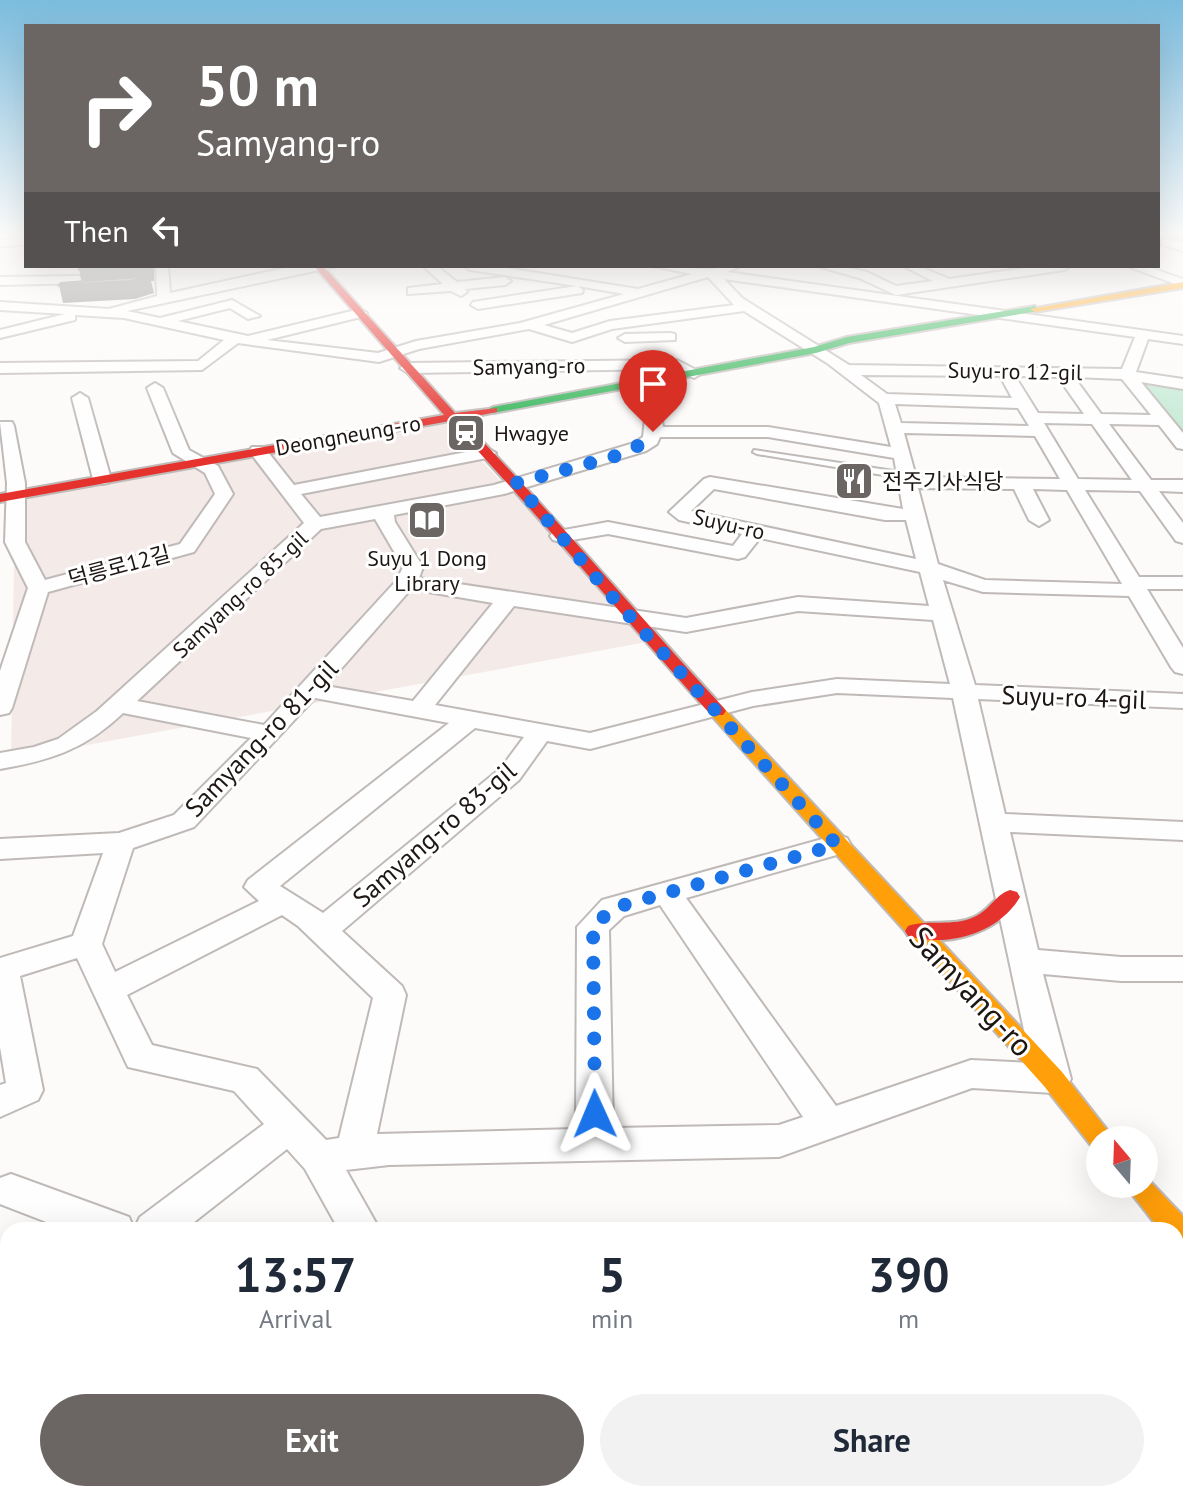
<!DOCTYPE html>
<meta charset="utf-8">
<style>
:root{--surface:#fff;--page:#f2f2f3;--text:#1f2937;--muted:#747a83;--accent:#6b6664}
body{margin:0;font-family:"PT Sans","Noto Sans KR",sans-serif;background:var(--page);color:var(--text);height:100vh;display:flex;flex-direction:column;font-size:30px;white-space:nowrap}
*{box-sizing:border-box;margin:0}
p{font-size:26px;color:var(--muted)}
.icon{flex:none;width:44px;height:44px;fill:none;stroke:currentColor;stroke-width:2;stroke-linecap:round;stroke-linejoin:round}
.map{position:relative;flex:1;overflow:hidden}
.details{position:absolute;left:0px;top:1222px;width:1184px;height:280px;display:flex;flex-direction:column;background:var(--surface);border-radius:24px 24px 0 0;box-shadow:0 8px 32px #0002}
.details>*{flex:none}
.hud{position:absolute;left:24px;top:24px;width:1136px;height:244px;border-radius:0px;box-shadow:0 8px 32px #0002;background:#6b6664;color:#fff;overflow:hidden}
.needle{width:52px;rotate:341deg}
.controls{position:absolute;left:1086px;top:1126px;display:grid;gap:16px}
.controls a{display:grid;place-items:center;width:72px;height:72px;border-radius:50%;background:var(--surface);box-shadow:0 8px 32px #0002;font-size:40px}
.pin{position:absolute;display:grid;place-items:center;width:68px;height:68px;color:#fff;margin:-82px -34px;border-radius:50% 50% 50% 0;rotate:-45deg;box-shadow:0 0 8px #0007}
.pin .icon{rotate:45deg}
.me{position:absolute;width:88px;margin:-44px;rotate:359deg;stroke-linejoin:round;filter:drop-shadow(0 0 6px #0008)}
.turn{display:flex;align-items:center;gap:28px;height:168px;padding:0 40px;font-size:36px}
.turn .icon{width:104px;height:104px;stroke-width:2.5}
.turn b{display:block;font-size:56px;line-height:68px}
.then{display:flex;align-items:center;height:76px;padding:0 40px;background:#0003;gap:16px;font-size:30px}
.eta{display:flex;justify-content:space-evenly;align-items:center;height:136px;text-align:center}
.eta b{font-size:48px;font-weight:700;line-height:56px}
.cta{display:flex;gap:16px;margin-top:auto;padding:16px 40px}
.cta a{flex:1;height:92px;border-radius:48px;background:var(--accent);color:#fff;font-size:32px;font-weight:700;line-height:92px;text-align:center}
.cta a+a{background:var(--page);color:var(--text)}
.map>svg:first-child{display:block}
</style>
<div class="map">
<svg width="1183" height="1502" viewBox="0 0 1183 1502">
<rect width="100%" height="100%" fill="#fdfbf9"/>
<!-- commercial -->
<polygon fill="#f4eae8" points="446,423 652,641 11,759 15,497"/>
<!-- green -->
<g fill="#c4ead3">
<polygon points="1136,378 1183,386 1183,434"/>
<polygon points="799,1494 1141,1494 1144,1502 804,1502"/>
</g>
<g fill="none" stroke-linecap="round" stroke-linejoin="round">
<!-- lane casing -->
<g stroke="#bfbab8" stroke-width="4">
<polygon id="lane" points="754,450 907,473 911,476 907,479 757,454 753,452"/>
</g>
<!-- street casing -->
<g stroke="#bfbab8" stroke-width="4">
<g id="street">
<polygon points="1158,236 1183,243 1183,251 1158,243"/>
<polygon points="26,239 26,245 0,246 0,240"/>
<path d="M156,266H168L170,293L294,266H338L127,311L160,318L232,300L260,316L248,319L230,308L178,321L248,336L360,309L367,313L365,316L267,340L378,353L416,341L520,323L624,294L578,286L583,290L582,293L478,309L471,305L473,302L577,286L470,270L464,266H494L638,289L692,274L652,266L709,269L741,266L727,272L1183,336V344L1148,339L1136,372L1183,379V389L1141,382L1183,433V449L1177,448L1159,425L1109,424L1151,480H1183V492L1159,491L1183,523V543L1176,541L1140,491L1085,490L1139,577H1183V589H1147L1183,648V674L1175,672L1171,667L1129,596L983,592L943,580L975,685L1183,694V708L978,699L1005,814L1183,822V840L1010,832L1038,950L1121,957H1183V981H1121L1043,974L1071,1079L1065,1089L1053,1093L972,1088L779,1157L389,1165L346,1170L380,1230H339L305,1169L287,1149L184,1230H67L0,1204V1178L11,1174L129,1217L134,1229L140,1217L264,1124L234,1091L128,1067L77,958L20,976L43,1090L38,1100L0,1117V1085L6,1083L0,1047V958L73,936L103,853L0,859V839L119,833L174,815L251,738L123,713C84,750 51,760 0,769V753L34,747L58,739L97,711L304,523L252,455L249,451L252,447H264L294,485L487,448L496,453L487,458L301,494L320,517L494,485L634,443L643,437L646,409L622,386L630,381L660,405L663,427H768L891,447L879,403L827,363L744,311L612,329L572,342L529,329L419,349L379,362L238,343L202,370L0,373V363L198,361L224,340L124,318L75,315V320L0,338V330L65,314L0,310V302L109,309L157,296ZM708,277L734,305L610,321L572,333L544,325ZM724,279L1135,337L1122,369L849,365L742,298ZM861,375L1000,376L1012,398L887,394ZM1015,376L1058,377L1084,414L1038,413ZM1074,377L1122,379L1151,415L1101,414ZM895,404L1018,408L1029,426L901,423ZM1044,423L1092,424L1132,480L1078,479ZM904,433L1035,436L1060,479L916,477ZM660,437H768L894,458L903,509L710,477L704,479L669,512L679,520L742,534L733,546L608,522L553,532L550,536L553,540L560,542L608,534L738,559L745,557L760,538L920,572L929,606L798,597L686,618L419,578L423,567L395,522L394,515L504,494L646,451L657,444ZM918,488L1014,489L1029,520L1039,526L1049,520L1033,489L1067,490L1122,584L985,580L938,564ZM714,489L885,520H906L916,559L691,511ZM375,519L403,567L397,580L264,725L137,701L321,529ZM411,589L493,603L413,701L326,686ZM514,606L686,632L798,611L933,620L950,684L837,679L752,692L590,733L435,705ZM837,693L953,698L1031,1063L971,1060L836,1106L686,898L847,852L851,845L847,838L837,835L602,900L577,927L576,1129L377,1134L406,995L402,986L342,931L519,780L547,741L590,749L753,706ZM315,698L449,723L248,880L244,887L259,901L115,972L102,944L133,848L194,827ZM475,728L524,737L501,768L323,913L280,886ZM660,905L803,1117L779,1125L613,1128L609,930L624,916ZM282,915L298,926L373,998L339,1138L326,1140L257,1069L152,1045L127,995Z"/>
<polygon points="423,266 437,266 457,282 505,277 511,281 505,285 465,289 467,292 461,296 451,291 408,294 408,288 443,284"/>
<polygon points="817,266 839,266 867,272 896,286 933,281 903,266 919,266 949,279 1038,266 1070,266 1064,270 896,295 859,278"/>
<polygon points="1127,266 1145,266 1183,279 1183,287"/>
<polygon points="78,276 82,277 82,283 0,285 0,277"/>
<polygon points="670,333 675,334 675,340 625,342 618,338 625,334"/>
<polygon points="677,360 702,373 694,378 674,369 408,373 400,368 408,363"/>
<polygon points="155,383 163,388 189,450 218,466 233,494 194,552 48,592 12,708 9,713 0,715 0,671 28,588 5,542 7,483 0,422 12,422 14,426 25,483 25,542 45,580 180,544 215,494 205,473 173,453 147,388"/>
<polygon points="80,393 88,398 111,479 108,483 102,484 93,479 72,398"/>
<polygon points="156,1494 236,1494 237,1502 152,1502"/>
<polygon points="378,1494 426,1494 428,1502 380,1502"/>
<polygon points="553,1494 601,1494 604,1502 556,1502"/>
<polygon points="738,1494 788,1494 792,1502 742,1502"/>
</g>
</g>
<!-- fast casing -->
<g stroke="#bfbab8" stroke-width="4">
<polygon id="fast" points="1035,306 1038,311 849,343 816,353 493,413 487,410 493,407 814,347 847,337"/>
</g>
<!-- slow casing -->
<g stroke="#bfbab8" stroke-width="4">
<g id="slow">
<polygon points="1183,282 1183,288 1035,312 1030,309"/>
<polygon points="717,706 723,707 1062,1072 1115,1140 1100,1140 1100,1150 1093,1148 1044,1086 711,715 708,711"/>
<polygon points="1144,1175 1183,1216 1183,1249 1176,1246 1176,1230 1160,1230 1124,1184 1144,1184"/>
</g>
</g>
<!-- jam casing -->
<g stroke="#bfbab8" stroke-width="4">
<g id="jam">
<path d="M314,266H323L455,413L497,408V412L461,419C552,512 635,612 723,707L726,711L723,715H711C623,618 540,516 450,421L0,502V494L444,415Z"/>
<path d="M1010,890L1017,892L1020,897C999,933 948,948 908,936L905,931L908,926C929,919 953,927 974,917C989,911 996,894 1010,890Z"/>
</g>
</g>
<!-- lane -->
<use href="#lane" fill="#fffefe" fill-rule="evenodd"/>
<!-- street -->
<use href="#street" fill="#fffefe" fill-rule="evenodd"/>
<!-- fast -->
<use href="#fast" fill="#30b455" fill-rule="evenodd"/>
<!-- slow -->
<use href="#slow" fill="#ff9f0a" fill-rule="evenodd"/>
<!-- jam -->
<use href="#jam" fill="#e5322d" fill-rule="evenodd"/>
</g>
<!-- wall -->
<polygon fill="#9a9694" points="1158,233 1183,233 1183,242 1164,235 1161,247 1158,248"/>
<!-- shaded-wall -->
<g fill="#7d7a78">
<polygon points="1158,233 1165,233 1161,247 1158,248"/>
<polygon points="121,266 154,266 154,281 151,281 154,293 135,299 63,303 59,285 82,284 79,269"/>
</g>
<!-- building -->
<g fill="#b3afac" stroke="#7d7a78" stroke-width="2">
<polygon points="81,266 121,266 79,269"/>
<polygon points="150,276 131,281 59,285 61,283"/>
</g>
<!-- sky -->
<linearGradient id="sky" x2="0" y2="1"><stop stop-color="#7bbcde"/><stop offset="0.53" stop-color="#fefdfc"/><stop offset="1" stop-color="#fefdfc" stop-opacity="0"/></linearGradient>
<rect width="1183" height="443" fill="url(#sky)"/>
<g fill="none" stroke-linecap="round" stroke-linejoin="round">
<!-- route -->
<polyline stroke="#1a73e8" stroke-width="14" stroke-dasharray="0 25.2" points="595,1114 593,927 613,908 837,845 615,600 516,483 613,457 651,440 653,432"/>
</g>
<!-- icons -->
<defs>
<g id="station-square" transform="scale(2)"><rect x="-9" y="-9" width="18" height="18" rx="4" fill="#6b6664" stroke="#fff"/><path d="M-3-6H3Q5-6 5-4V2Q5 4 3 4L4.5 6H3L1.5 4h-3L-3 6H-4.5L-3 4Q-5 4-5 2V-4Q-5-6-3-6ZM-3.5-4v3h7v-3ZM-3.5 1v1.5H-2V1ZM2 1v1.5H3.5V1Z" fill="#fff"/></g>
<g id="restaurant-square" transform="scale(2)"><rect x="-9" y="-9" width="18" height="18" rx="4" fill="#6b6664" stroke="#fff"/><path d="M-5-6h1v4h1v-4h1v4h1v-4h1v5L-1.5 .5V6h-2V.5L-5-1ZM5-6V6H3V1.5H1.5Q1.5-4 5-6Z" fill="#fff"/></g>
<g id="library-square" transform="scale(2)"><rect x="-9" y="-9" width="18" height="18" rx="4" fill="#6b6664" stroke="#fff"/><path d="M-6-4Q-3-5.5-.7-3.5V5Q-3 3-6 4ZM6-4Q3-5.5 .7-3.5V5Q3 3 6 4Z" fill="#fff"/></g>
</defs>
<g fill-rule="evenodd">
<use href="#station-square" x="466" y="433"/>
<use href="#restaurant-square" x="854" y="481"/>
<use href="#library-square" x="427" y="520"/>
</g>
<g text-anchor="middle" dominant-baseline="central" stroke-width="6" stroke-linejoin="round" paint-order="stroke">
<!-- far-street labels -->
<g font-size="22" fill="#1d1613" stroke="#fff">
<text transform="translate(529 366) rotate(-1)">Samyang-ro</text>
<text transform="translate(1015 371) rotate(1)">Suyu-ro 12-gil</text>
<text transform="translate(348 435) rotate(-10)">Deongneung-ro</text>
<text transform="translate(729 524) rotate(13)">Suyu-ro</text>
<text transform="translate(119 566) rotate(-15)">덕릉로12길</text>
<text transform="translate(240 594) rotate(-43)">Samyang-ro 85-gil</text>
</g>
<!-- far-poi labels -->
<g font-size="22" fill="#1d1613" stroke="#fff" text-anchor="start">
<text x="494" y="433">Hwagye</text>
<text x="882" y="481">전주기사식당</text>
<text x="427" y="558" text-anchor="middle">Suyu 1 Dong<tspan x="427" dy="25">Library</tspan></text>
</g>
<!-- street labels -->
<g font-size="26" fill="#1d1613" stroke="#fff">
<text transform="translate(1074 697) rotate(2)">Suyu-ro 4-gil</text>
<text transform="translate(261 738) rotate(-46)">Samyang-ro 81-gil</text>
<text transform="translate(434 834) rotate(-41)">Samyang-ro 83-gil</text>
</g>
<!-- near-street labels -->
<g font-size="32" fill="#1d1613" stroke="#fff">
<text transform="translate(972 991) rotate(47)">Samyang-ro</text>
</g>
</g>
</svg>
<div class="controls">
<a><svg class="needle" viewBox="-14 -14 28 28"><path d="M0-13l5 13h-10z" fill="#e53935"/><path d="M0 13l5-13h-10z" fill="#747a83"/></svg></a>
</div>
<div class="pin" style="left:653px;top:432px;background:#d93025"><svg class="icon" aria-label="arrive" viewBox="0 0 24 24"><path d="M6 21V4h12l-3 4 3 4H6"/></svg></div>
<svg class="me" style="left:595px;top:1114px" viewBox="-20 -20 40 40"><path d="M0-17L14 15 0 8-14 15z" fill="#1a73e8" stroke="#fff" stroke-width="4"/></svg>
<div class="hud">
<div class="turn"><svg class="icon" aria-label="right" viewBox="0 0 24 24"><path d="M7 20v-9h11M14 6l5 5-5 5"/></svg><div><b>50 m</b>Samyang-ro</div></div>
<div class="then">Then<svg class="icon" aria-label="left" viewBox="0 0 24 24"><path d="M17 20v-9H6M10 6l-5 5 5 5"/></svg></div>
</div>
<section class="details">
<div class="eta">
<div><b>13:57</b><p>Arrival</p></div>
<div><b>5</b><p>min</p></div>
<div><b>390</b><p>m</p></div>
</div>
<div class="cta"><a>Exit</a><a>Share</a></div>
</section>
</div>
